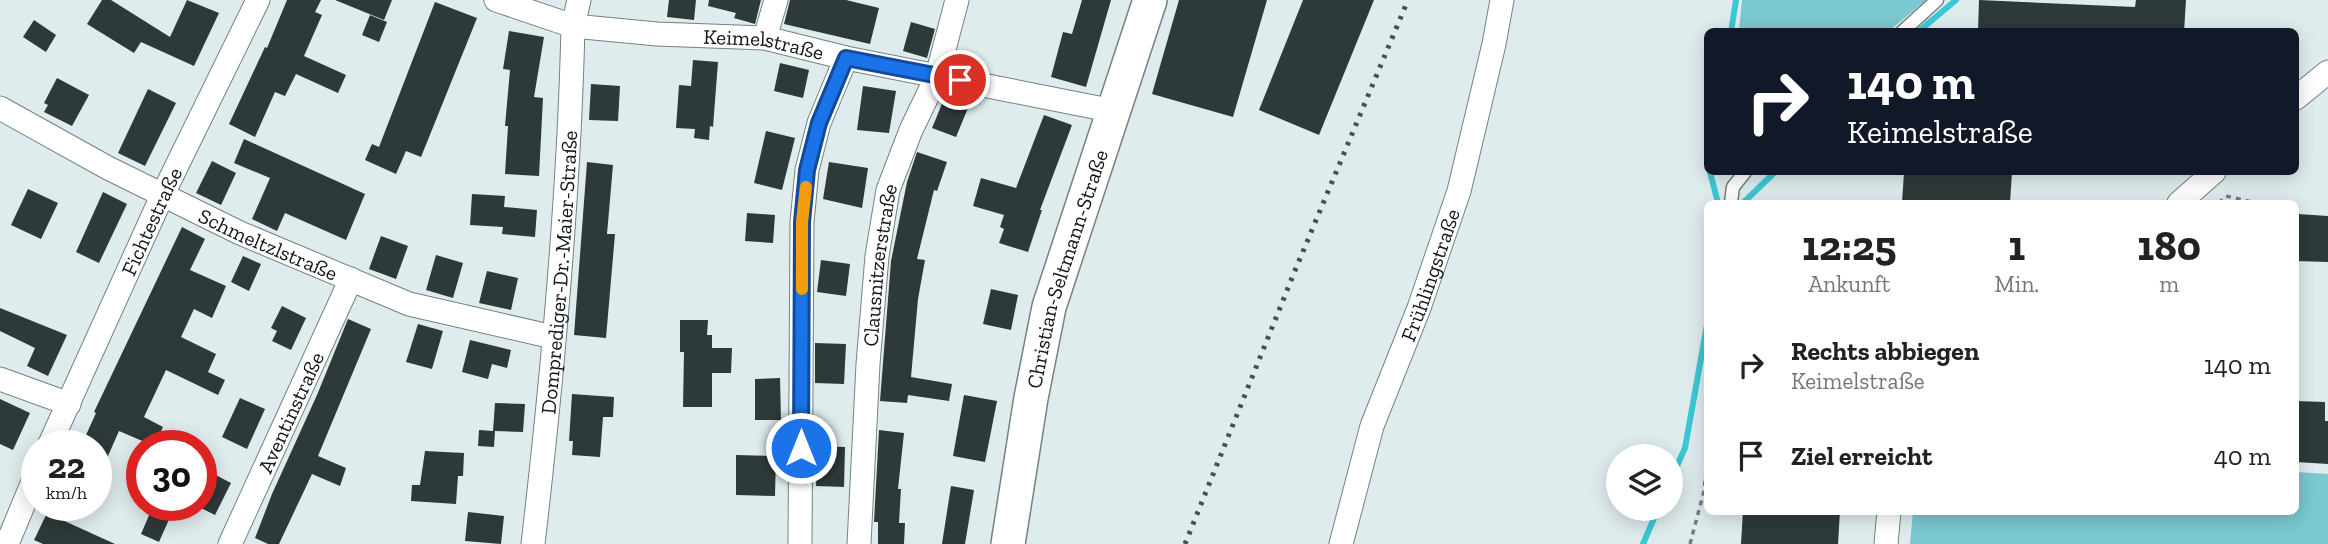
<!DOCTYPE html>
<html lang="de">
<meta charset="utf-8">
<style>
:root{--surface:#fff;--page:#f2f2f2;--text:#222;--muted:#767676}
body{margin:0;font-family:"Zilla Slab",serif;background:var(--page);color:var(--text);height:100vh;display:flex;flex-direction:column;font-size:26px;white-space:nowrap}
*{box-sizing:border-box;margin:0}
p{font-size:23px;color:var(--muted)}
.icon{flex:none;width:38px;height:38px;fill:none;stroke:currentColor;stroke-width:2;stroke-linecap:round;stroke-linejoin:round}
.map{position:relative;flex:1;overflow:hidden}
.sheet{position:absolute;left:1704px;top:200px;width:595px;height:315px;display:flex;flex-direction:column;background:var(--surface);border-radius:10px;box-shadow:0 4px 18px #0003}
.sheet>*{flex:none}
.guide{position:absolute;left:1704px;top:28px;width:595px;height:147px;border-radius:10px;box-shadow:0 4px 18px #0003;background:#111827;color:#fff;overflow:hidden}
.controls{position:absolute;left:1606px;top:444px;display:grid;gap:14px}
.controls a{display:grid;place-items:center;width:77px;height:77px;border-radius:50%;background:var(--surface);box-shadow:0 4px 18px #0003;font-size:35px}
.speed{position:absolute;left:21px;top:430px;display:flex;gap:14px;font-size:35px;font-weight:700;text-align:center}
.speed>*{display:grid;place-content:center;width:91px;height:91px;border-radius:50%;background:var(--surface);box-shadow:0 4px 18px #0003;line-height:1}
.speed small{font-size:18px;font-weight:400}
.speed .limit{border:10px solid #d22;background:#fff;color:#111}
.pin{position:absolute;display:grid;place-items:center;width:60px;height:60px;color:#fff;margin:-30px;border:4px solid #fff;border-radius:50%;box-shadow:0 2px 7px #0007}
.me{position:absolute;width:77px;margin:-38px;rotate:0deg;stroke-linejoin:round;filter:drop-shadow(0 0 5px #0008)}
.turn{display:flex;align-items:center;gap:24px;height:147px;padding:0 28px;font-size:32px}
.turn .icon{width:91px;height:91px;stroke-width:2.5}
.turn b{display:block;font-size:49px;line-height:60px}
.eta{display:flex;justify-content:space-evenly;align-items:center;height:119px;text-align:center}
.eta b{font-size:42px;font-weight:700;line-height:49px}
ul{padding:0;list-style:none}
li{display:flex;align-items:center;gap:21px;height:91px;padding:0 28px}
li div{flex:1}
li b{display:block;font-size:26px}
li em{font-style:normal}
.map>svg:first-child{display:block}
</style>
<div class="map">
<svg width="2328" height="544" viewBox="0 0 2328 544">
<rect width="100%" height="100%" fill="#dfeced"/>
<!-- green -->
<g fill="#7ac8d0">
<polygon points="1742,0 1926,0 1889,31 1739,31"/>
<polygon points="2296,472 2328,474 2328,544 1910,544 1913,511 2296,511"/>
</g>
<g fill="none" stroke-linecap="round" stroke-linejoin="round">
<!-- stream -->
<g stroke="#3bc8d5" stroke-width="6">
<polyline points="1731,32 1736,0"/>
<polyline points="1918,32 1956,0"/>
<polyline points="1710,172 1718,203"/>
<polyline points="1743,203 1775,172"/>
<polyline points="1671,479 1685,448 1708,319"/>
<polyline points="1643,544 1658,509"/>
</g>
</g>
<!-- building -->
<g fill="#2e393a">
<polygon points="102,0 111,0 170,37 187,0 219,13 194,66 141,42 134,53 87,24"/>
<polygon points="287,0 321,0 315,12 322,15 304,56 346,75 338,93 296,74 285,96 275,92 255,137 229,124 265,47 267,48"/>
<polygon points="335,0 392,0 384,20"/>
<polygon points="669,0 696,0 694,20 667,17"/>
<polygon points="709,0 761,0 755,24 734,18 736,13 708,6"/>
<polygon points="790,0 846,0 879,8 870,44 784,24"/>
<polygon points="1082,0 1111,0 1086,87 1051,77 1063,32 1072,34"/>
<polygon points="1179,0 1267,0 1233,117 1152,94"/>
<polygon points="1303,0 1374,0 1319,135 1259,110"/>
<polygon points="1979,0 2135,7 2136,0 2186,0 2184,32 1978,32"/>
<polygon points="435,2 477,18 421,157 406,151 396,174 365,160 372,144 379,147"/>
<polygon points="370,15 387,22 379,42 362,35"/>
<polygon points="34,20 56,35 46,52 23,37"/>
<polygon points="911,22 935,29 927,58 903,51"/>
<polygon points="509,31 544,37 534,97 543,98 539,176 505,174 508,126 505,126 510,70 503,69"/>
<polygon points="693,60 718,62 713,127 710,126 709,140 694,138 695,129 676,128 679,85 691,86"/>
<polygon points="780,63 809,70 803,98 774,91"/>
<polygon points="57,78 89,95 72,126 44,112 48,105 44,103"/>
<polygon points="591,84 620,86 618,121 589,120"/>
<polygon points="863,86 896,91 889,133 857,130"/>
<polygon points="148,89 176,103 145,166 118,153"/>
<polygon points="944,99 968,108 956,137 932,128"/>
<polygon points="1044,115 1072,125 1040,210 1042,210 1028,252 999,243 1004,229 1000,227 1004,215 973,206 981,178 1016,188"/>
<polygon points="766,131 795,138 782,190 754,183"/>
<polygon points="244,139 365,194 346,240 285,213 277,231 252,219 270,178 234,163"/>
<polygon points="917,152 947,162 937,191 934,190 917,259 925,260 918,299 911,377 952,384 949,401 908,395 907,403 880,401 891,261 907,182"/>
<polygon points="212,161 236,173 221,205 196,193"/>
<polygon points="587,162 613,165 607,234 615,234 606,338 574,335"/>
<polygon points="829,162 868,168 862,208 823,199"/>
<polygon points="1904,172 2012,172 2010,203 1902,203"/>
<polygon points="28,189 58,203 41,239 11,225"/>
<polygon points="103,192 127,204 99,263 76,252"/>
<polygon points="472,194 505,196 504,207 537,210 535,237 502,234 503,227 470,225"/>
<polygon points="747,213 775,215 773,243 745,241"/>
<polygon points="2298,214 2328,216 2328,262 2296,261"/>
<polygon points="182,227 205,239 190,270 226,286 212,318 194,309 181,337 216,354 208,372 225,380 218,395 166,370 144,417 163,427 154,446 119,431 96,483 96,446 81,446 96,413 94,412"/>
<polygon points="381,236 408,246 396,279 369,269"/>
<polygon points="436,255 463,263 453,298 426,290"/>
<polygon points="243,256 261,264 249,291 231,282"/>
<polygon points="821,260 850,264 846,296 817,292"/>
<polygon points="487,271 518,278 511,310 479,303"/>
<polygon points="991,289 1018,295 1011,330 983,324"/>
<polygon points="282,306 306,318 291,350 272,341 277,331 271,328"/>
<polygon points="0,308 67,335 48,376 27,366 35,348 0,331"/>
<polygon points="348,319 371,329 318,456 346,468 340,486 312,474 279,544 268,544 255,538 272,494 317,395"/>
<polygon points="680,320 708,320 707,335 712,335 712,348 732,348 731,373 712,373 712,407 683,407 684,352 680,352"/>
<polygon points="418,324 443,331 432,369 406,362"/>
<polygon points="470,340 511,350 507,368 492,364 488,379 462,372"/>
<polygon points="815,343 846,344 844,384 815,383"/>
<polygon points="780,378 781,420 755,420 755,379"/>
<polygon points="572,394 614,397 613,417 603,417 600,457 572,455 573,441 569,441"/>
<polygon points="964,395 997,401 985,462 953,456"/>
<polygon points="240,398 265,409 247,449 222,437"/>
<polygon points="0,399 30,413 13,450 0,444"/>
<polygon points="2296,401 2325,402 2325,421 2328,421 2328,464 2296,462"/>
<polygon points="495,403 525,404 523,432 495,431 494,447 478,446 479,430 493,431"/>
<polygon points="879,430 904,433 898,489 901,489 899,523 905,523 904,544 878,544 878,522 874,522"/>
<polygon points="817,446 845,447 844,487 816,486"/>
<polygon points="425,451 464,453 463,476 458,476 456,504 411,501 412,485 420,485"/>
<polygon points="736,455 776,456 775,496 736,495"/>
<polygon points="208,471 231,483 215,515 201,508 201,484"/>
<polygon points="951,486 974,490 965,544 942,544"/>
<polygon points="153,506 175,506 159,542 141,534"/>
<polygon points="1743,511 1840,511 1838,544 1741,544"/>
<polygon points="468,512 504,516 501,544 465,541"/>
<polygon points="47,513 115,544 43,544 34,540"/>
</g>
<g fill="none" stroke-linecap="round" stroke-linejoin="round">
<!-- service casing -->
<g stroke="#758182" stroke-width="15">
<g id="service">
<polyline points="1902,32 1937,0"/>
<polyline points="1731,202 1733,187 1745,172"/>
</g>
</g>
<!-- minor casing -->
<g stroke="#758182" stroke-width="25">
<g id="minor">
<path id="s1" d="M496,0L573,26L657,34L765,38L846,58L1114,111"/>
<polyline points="765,38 776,0"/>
<polyline points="2296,98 2328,72"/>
<path id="s2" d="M0,108L108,168L240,233L409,304L553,337"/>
<polyline points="2179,203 2214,172"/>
<polyline points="0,379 69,404"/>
<path id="s3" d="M49,446L162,196L258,0"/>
<polyline points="7,544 37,472"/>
<path id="s4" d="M230,544L351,279"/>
<path id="s5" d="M533,544C553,372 569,199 573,26L579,0"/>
<polyline points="800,544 802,222 807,170 819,123 846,58"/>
<path id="s6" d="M859,544L868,364L877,256L888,190L911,130L937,76L957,0"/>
<path id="s7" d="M1341,544L1372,426L1419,308L1459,191L1494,44L1502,0"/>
<polyline points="1886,544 1889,511"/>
</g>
</g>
<!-- secondary casing -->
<g stroke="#758182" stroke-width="36">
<g id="secondary">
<path id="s8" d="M1008,544L1031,398L1049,307L1150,0"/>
</g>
</g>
<!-- path -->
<g stroke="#757e7f" stroke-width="3.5" stroke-dasharray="5 5" stroke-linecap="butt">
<polyline points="2219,203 2226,196 2256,203"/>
<polyline points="1690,544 1704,491 1708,449"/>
</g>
<!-- service -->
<use href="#service" stroke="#fff" stroke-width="12"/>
<!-- minor -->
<use href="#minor" stroke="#fff" stroke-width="23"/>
<!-- secondary -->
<use href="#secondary" stroke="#fff" stroke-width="33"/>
<!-- rail -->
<polyline stroke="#495050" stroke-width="5" stroke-dasharray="3.5 7" stroke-linecap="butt" points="1185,544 1294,273 1408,0"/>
</g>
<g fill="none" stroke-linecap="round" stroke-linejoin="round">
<!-- route casing -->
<g stroke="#114b97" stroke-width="18">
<polyline id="route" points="801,448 802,222 807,170 819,123 846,58 960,80"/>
</g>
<!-- route -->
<use href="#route" stroke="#1a73e8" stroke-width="12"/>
<!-- slow -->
<polyline stroke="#f59e0b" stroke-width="12" points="802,289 802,222 806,187"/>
</g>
<g text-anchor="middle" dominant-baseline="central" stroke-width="7" stroke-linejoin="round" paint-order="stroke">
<!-- street labels -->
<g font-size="21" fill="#101515" stroke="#dfeced">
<text stroke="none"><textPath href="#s1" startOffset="273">Keimelstraße</textPath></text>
<text stroke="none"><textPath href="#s3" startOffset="247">Fichtestraße</textPath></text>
<text stroke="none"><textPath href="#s2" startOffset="301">Schmeltzlstraße</textPath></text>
<text stroke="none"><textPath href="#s6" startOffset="280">Clausnitzerstraße</textPath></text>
<text stroke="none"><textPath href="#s8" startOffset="282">Christian-Seltmann-Straße</textPath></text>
<text stroke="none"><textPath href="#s5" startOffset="273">Domprediger-Dr.-Maier-Straße</textPath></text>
<text stroke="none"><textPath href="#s7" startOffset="284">Frühlingstraße</textPath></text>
<text stroke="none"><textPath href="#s4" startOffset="145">Aventinstraße</textPath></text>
</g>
</g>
</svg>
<div class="controls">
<a><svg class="icon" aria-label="layers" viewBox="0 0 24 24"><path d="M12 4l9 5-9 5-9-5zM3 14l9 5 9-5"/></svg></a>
</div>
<div class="speed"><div>22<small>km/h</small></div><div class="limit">30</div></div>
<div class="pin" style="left:960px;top:80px;background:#d93025"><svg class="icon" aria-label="arrive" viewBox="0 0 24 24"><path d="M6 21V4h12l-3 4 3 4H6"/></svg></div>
<svg class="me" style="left:801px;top:448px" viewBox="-20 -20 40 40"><circle r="17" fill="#1a73e8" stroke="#fff" stroke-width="3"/><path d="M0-11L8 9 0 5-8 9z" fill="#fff"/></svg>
<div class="guide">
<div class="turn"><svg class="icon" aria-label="right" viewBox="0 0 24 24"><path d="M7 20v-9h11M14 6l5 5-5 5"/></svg><div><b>140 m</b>Keimelstraße</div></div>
</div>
<section class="sheet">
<div class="eta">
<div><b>12:25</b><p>Ankunft</p></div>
<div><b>1</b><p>Min.</p></div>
<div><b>180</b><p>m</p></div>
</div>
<ul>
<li><svg class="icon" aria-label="right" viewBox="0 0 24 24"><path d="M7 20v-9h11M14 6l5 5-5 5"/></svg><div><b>Rechts abbiegen</b><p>Keimelstraße</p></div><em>140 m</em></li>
<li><svg class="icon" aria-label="arrive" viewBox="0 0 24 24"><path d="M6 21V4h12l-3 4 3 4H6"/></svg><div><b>Ziel erreicht</b></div><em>40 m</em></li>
</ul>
</section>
</div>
